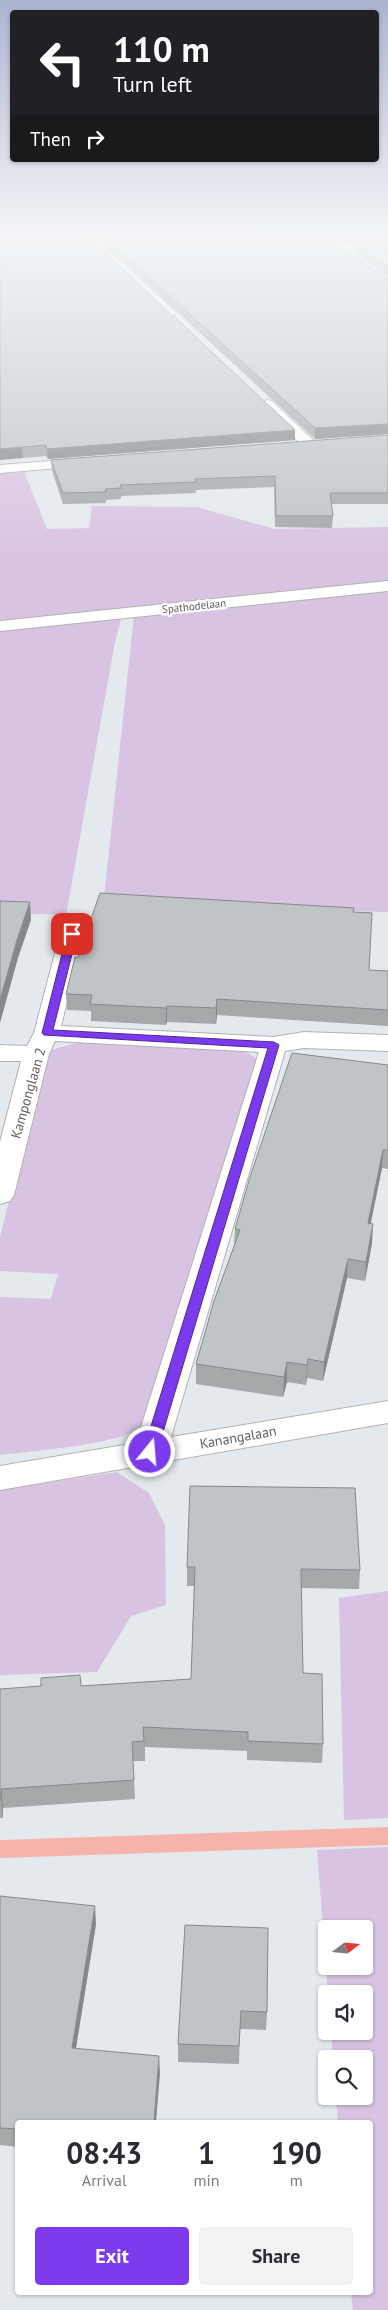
<!DOCTYPE html>
<style>
:root{--surface:#fff;--page:#f2f2f3;--text:#2b2b33;--muted:#7c7c81;--accent:#7c3aed}
body{margin:0;font-family:"PT Sans",sans-serif;background:var(--page);color:var(--text);height:100vh;display:flex;flex-direction:column;font-size:19px;white-space:nowrap}
*{box-sizing:border-box;margin:0}
p{font-size:16px;color:var(--muted)}
.icon{flex:none;width:28px;height:28px;fill:none;stroke:currentColor;stroke-width:2;stroke-linecap:round;stroke-linejoin:round}
.map{position:relative;flex:1;overflow:hidden}
.drawer{position:absolute;left:15px;top:2120px;width:358px;height:175px;display:flex;flex-direction:column;background:var(--surface);border-radius:5px;box-shadow:0 1px 4px #0004}
.drawer>*{flex:none}
.banner{position:absolute;left:10px;top:10px;width:369px;height:152px;border-radius:5px;box-shadow:0 1px 4px #0004;background:#202124;color:#fff;overflow:hidden}
.needle{width:32px;rotate:74deg}
.tools{position:absolute;left:318px;top:1920px;display:grid;gap:10px}
.tools a{display:grid;place-items:center;width:55px;height:55px;border-radius:5px;background:var(--surface);box-shadow:0 1px 4px #0004;font-size:25px}
.pin{position:absolute;display:grid;place-items:center;width:42px;height:42px;color:#fff;margin:-21px;border-radius:10px;box-shadow:0 2px 8px #0006}
.me{position:absolute;width:55px;margin:-28px;rotate:17deg;stroke-linejoin:round;filter:drop-shadow(0 0 4px #0008)}
.turn{display:flex;align-items:center;gap:18px;height:105px;padding:0 20px;font-size:22px}
.turn .icon{width:65px;height:65px;stroke-width:2.5}
.turn b{display:block;font-size:35px;line-height:42px}
.then{display:flex;align-items:center;height:48px;padding:0 20px;background:#0003;gap:10px;font-size:19px}
.eta{display:flex;justify-content:space-evenly;align-items:center;height:85px;text-align:center}
.eta b{font-size:30px;font-weight:600;line-height:35px}
.action{display:flex;gap:10px;margin-top:auto;padding:10px 20px}
.action a{flex:1;height:58px;border-radius:5px;background:var(--accent);color:#fff;font-size:20px;font-weight:600;line-height:58px;text-align:center}
.action a+a{background:var(--page);color:var(--text)}
.map>svg:first-child{display:block}
</style>
<div class="map">
<svg width="388" height="2310" viewBox="0 0 388 2310">
<rect width="100%" height="100%" fill="#e4e9ed"/>
<!-- green -->
<g fill="#d8c3e2" fill-rule="evenodd">
<polygon points="23,469 47,529 89,528 92,506 197,507 275,529 388,527 388,583 0,623 0,471"/>
<polygon points="388,589 388,912 103,907 134,615"/>
<polygon points="122,616 115,642 66,915 0,913 0,629"/>
<path d="M83,1041L236,1049L246,1052L257,1059V1070L226,1157L148,1414C146,1418 143,1424 140,1427C121,1445 29,1451 0,1455V1297L51,1299L58,1274L0,1271V1237L44,1060L51,1050Z"/>
<polygon points="117,1472 149,1493 165,1525 166,1605 131,1616 97,1672 0,1675 0,1490"/>
<polygon points="388,1591 388,1818 344,1820 339,1598"/>
<path d="M388,1847V2310H353L351,2293L370,2292V2122H338L336,2096H364V2059H333L331,2031H364V1994H328L317,1850ZM326,1929H364V1966H326Z"/>
</g>
<g fill="none" stroke-linecap="round" stroke-linejoin="round">
<!-- stream -->
<polyline stroke="#f6b3ab" stroke-width="18" points="0,1849 388,1836"/>
<!-- street casing -->
<g stroke="#b5b1b0" stroke-width="2">
<g id="street">
<polygon points="84,238 95,238 174,311 176,313 174,315 166,315"/>
<polygon points="388,243 388,249 337,252 332,249 337,246"/>
<polygon points="267,400 272,401 316,443 318,446 316,449 306,449 262,407 260,404"/>
<polygon points="88,458 93,459 95,462 93,465 0,473 0,465"/>
<polygon points="388,581 388,591 0,631 0,621"/>
<polygon points="72,927 80,929 84,934 61,1026 274,1037 304,1032 388,1035 388,1051 304,1048 285,1051 171,1437 388,1401 388,1423 0,1490 0,1466 136,1443 259,1052 55,1041 49,1054 14,1195 10,1201 0,1204 0,1142 21,1061 0,1061 0,1045 27,1046 34,1033 60,934 64,929"/>
</g>
</g>
<!-- street -->
<use href="#street" fill="#fff" fill-rule="evenodd"/>
</g>
<!-- wall -->
<g fill="#a4a9aa">
<polygon points="0,238 295,440 48,459 46,456 23,458"/>
<polygon points="97,238 324,238 332,244 388,278 388,435 388,434 315,439"/>
<polygon points="332,238 388,238 341,244"/>
<polygon points="388,243 388,276 355,253 355,244"/>
<polygon points="388,435 388,504 331,504 333,516 332,528 275,527 274,487 196,490 196,493 121,496 121,499 106,500 106,503 63,504 52,471 51,460"/>
<polygon points="353,912 369,970 388,971 388,1026 217,1015 216,1024 167,1022 166,1025 91,1021 91,1011 67,1010 66,994 78,957"/>
<polygon points="388,1065 388,1169 382,1168 370,1224 372,1243 365,1281 347,1278 323,1381 307,1378 306,1385 287,1382 283,1397 196,1384 196,1364 234,1246 235,1229"/>
<polygon points="187,1567 360,1570 359,1589 301,1588 303,1673 323,1744 322,1763 247,1760 247,1751 145,1747 145,1761 133,1761 135,1799 3,1808 3,1818 0,1818 0,1689 81,1686 191,1679 194,1586 187,1586"/>
<polygon points="0,1896 96,1924 76,2048 160,2074 18,2122 18,2147 0,2145"/>
<polygon points="185,1925 267,2012 266,2030 240,2029 239,2064 178,2062 178,2044"/>
</g>
<!-- shaded-wall -->
<g fill="#86898b">
<polygon points="341,238 388,238 388,242 341,244"/>
<polygon points="388,424 388,434 315,439 315,428"/>
<polygon points="295,430 295,440 48,459 47,449"/>
<polygon points="22,447 23,458 0,460 0,449"/>
<polygon points="30,902 31,920 18,958 0,1023 0,1000 17,940"/>
<polygon points="217,999 217,1015 216,1024 216,1008"/>
<polygon points="167,1006 167,1022 166,1025 166,1008"/>
<polygon points="383,1150 382,1168 367,1242 368,1223"/>
<polygon points="373,1224 372,1243 365,1281 366,1262"/>
<polygon points="348,1259 347,1278 323,1381 324,1362"/>
<polygon points="308,1359 307,1378 306,1385 307,1365"/>
<polygon points="287,1362 287,1382 283,1397 284,1377"/>
<polygon points="1,1789 3,1808 3,1818 1,1799"/>
<polygon points="95,1906 96,1924 73,2066 72,2048"/>
<polygon points="159,2056 160,2074 156,2122 154,2122"/>
</g>
<!-- building -->
<g fill="#bfc4c6" stroke="#86898b">
<polygon points="0,238 90,238 295,430 47,449 46,445 0,449"/>
<polygon points="106,238 324,238 332,244 388,278 388,424 315,428"/>
<polygon points="388,243 388,267 355,244"/>
<polygon points="388,435 388,493 330,493 333,516 276,516 275,476 195,479 196,482 120,485 121,488 105,489 106,492 63,493 51,460"/>
<polygon points="100,893 354,908 353,912 372,913 369,970 388,971 388,1010 217,999 216,1008 167,1006 166,1008 90,1004 92,995 66,994 75,957 78,957"/>
<polygon points="0,901 30,902 17,940 0,1000"/>
<polygon points="292,1053 388,1065 388,1150 383,1150 368,1223 373,1224 366,1262 348,1259 324,1362 308,1359 307,1365 287,1362 284,1377 196,1364 214,1301 240,1230 235,1229 250,1177"/>
<polygon points="190,1486 355,1488 360,1570 301,1569 303,1673 322,1674 323,1744 248,1741 248,1732 143,1727 144,1741 132,1742 134,1780 1,1789 1,1799 0,1799 0,1689 41,1686 41,1678 80,1675 81,1686 191,1679 195,1567 187,1567"/>
<polygon points="0,1896 95,1906 72,2048 159,2056 154,2122 18,2122 18,2129 0,2128"/>
<polygon points="185,1925 268,1928 267,2012 241,2011 239,2046 178,2044"/>
</g>
<!-- sky -->
<linearGradient id="sky" x2="0" y2="1"><stop stop-color="#adb4d0"/><stop offset="0.42" stop-color="#f3f5f7"/><stop offset="1" stop-color="#f3f5f7" stop-opacity="0"/></linearGradient>
<rect width="388" height="561" fill="url(#sky)"/>
<!-- route -->
<polygon fill="#7c3aed" stroke="#51269a" points="72,931 77,934 53,1030 274,1042 279,1045 157,1452 155,1456 145,1456 143,1452 268,1048 44,1035 42,1033 67,934"/>
<g text-anchor="middle" dominant-baseline="central" stroke-width="4.5" stroke-linejoin="round" paint-order="stroke">
<!-- far-street labels -->
<g font-size="11" fill="#635e5c" stroke="#fff">
<text transform="translate(194 606) rotate(-6)">Spathodelaan</text>
</g>
<!-- street labels -->
<g font-size="14" fill="#635e5c" stroke="#fff">
<text transform="translate(28 1093) rotate(-74)">Kamponglaan 2</text>
<text transform="translate(238 1437) rotate(-10)">Kanangalaan</text>
</g>
</g>
</svg>
<div class="tools">
<a><svg class="needle" viewBox="-14 -14 28 28"><path d="M0-13l5 13h-10z" fill="#e53935"/><path d="M0 13l5-13h-10z" fill="#7c7c81"/></svg></a>
<a><svg class="icon" aria-label="sound" viewBox="0 0 24 24"><path d="M4 9h4l5-4v14l-5-4H4zM17 9q2 3 0 6"/></svg></a>
<a><svg class="icon" aria-label="search" viewBox="0 0 24 24"><circle cx="10" cy="10" r="6"/><path d="M15 15l6 6"/></svg></a>
</div>
<div class="pin" style="left:72px;top:934px;background:#d93025"><svg class="icon" aria-label="arrive" viewBox="0 0 24 24"><path d="M6 21V4h12l-3 4 3 4H6"/></svg></div>
<svg class="me" style="left:150px;top:1452px" viewBox="-20 -20 40 40"><circle r="17" fill="#7c3aed" stroke="#fff" stroke-width="3"/><path d="M0-11L8 9 0 5-8 9z" fill="#fff"/></svg>
<div class="banner">
<div class="turn"><svg class="icon" aria-label="left" viewBox="0 0 24 24"><path d="M17 20v-9H6M10 6l-5 5 5 5"/></svg><div><b>110 m</b>Turn left</div></div>
<div class="then">Then<svg class="icon" aria-label="right" viewBox="0 0 24 24"><path d="M7 20v-9h11M14 6l5 5-5 5"/></svg></div>
</div>
<section class="drawer">
<div class="eta">
<div><b>08:43</b><p>Arrival</p></div>
<div><b>1</b><p>min</p></div>
<div><b>190</b><p>m</p></div>
</div>
<div class="action"><a>Exit</a><a>Share</a></div>
</section>
</div>
